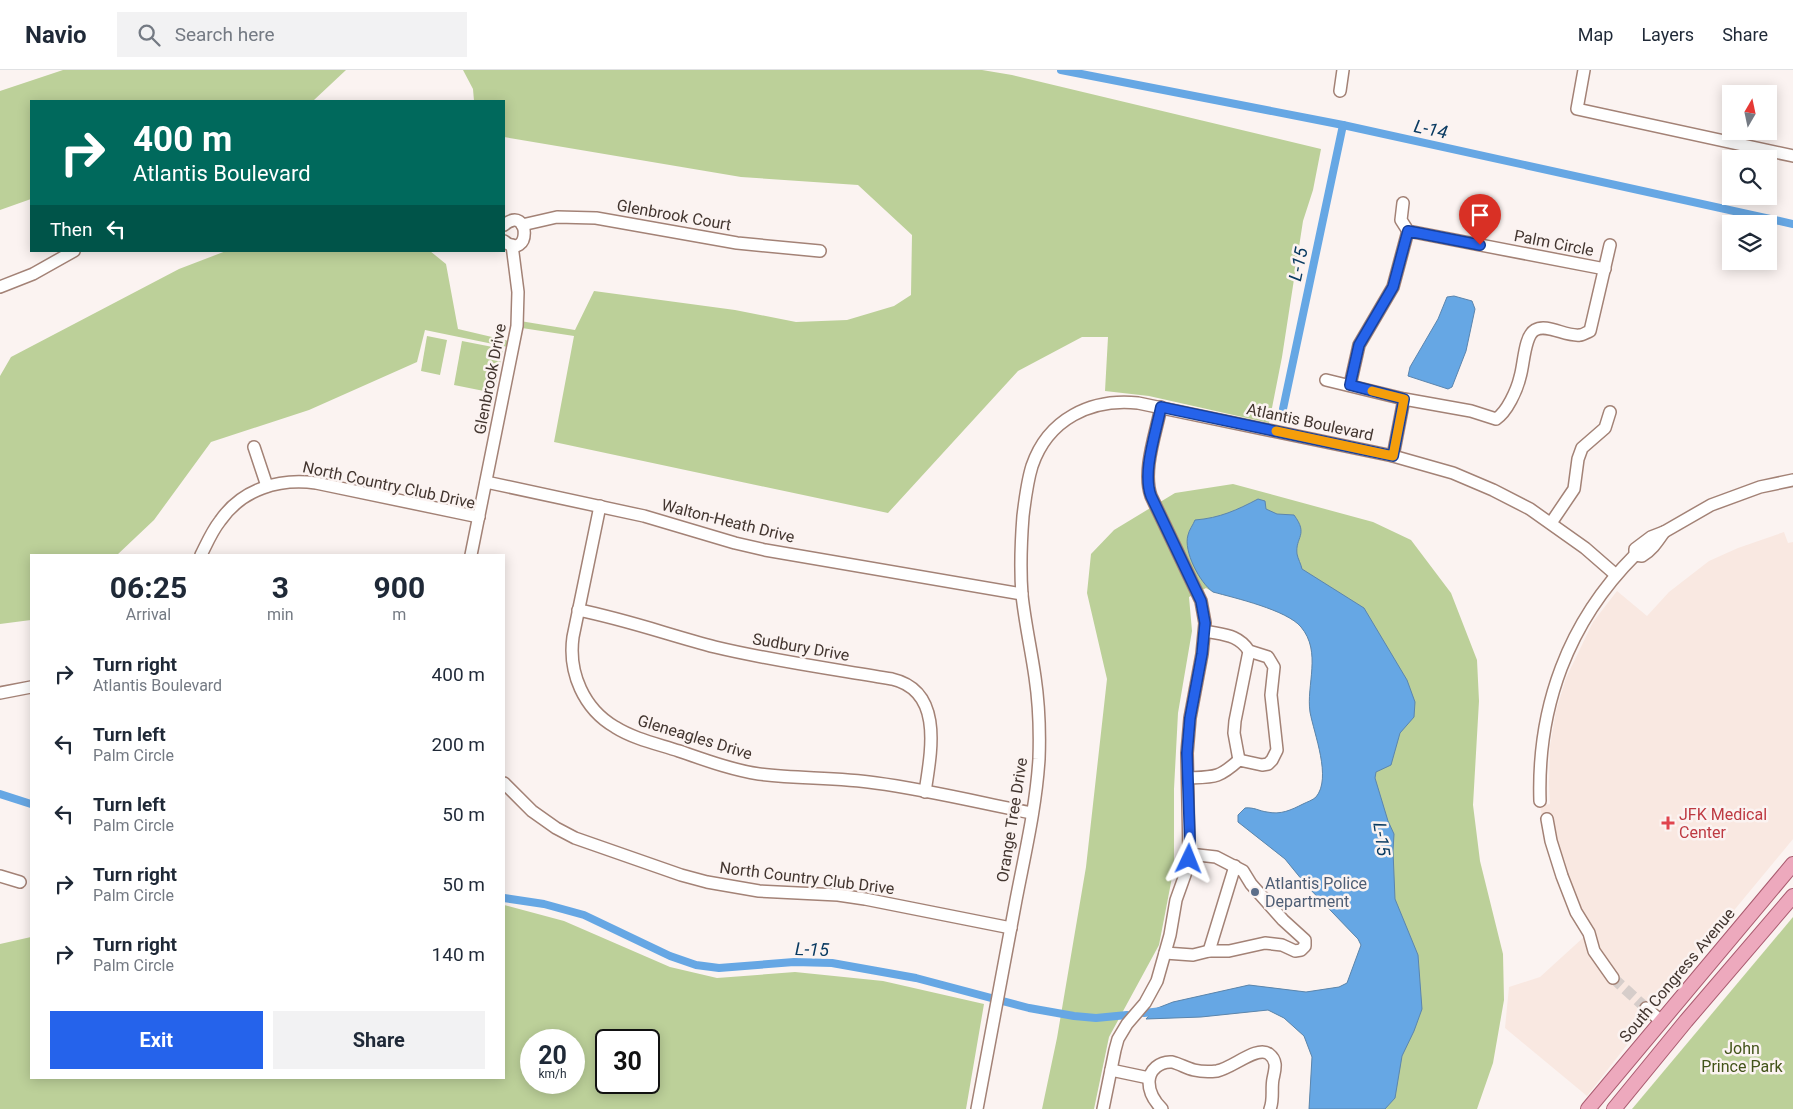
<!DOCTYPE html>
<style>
:root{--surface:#fff;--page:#f2f2f3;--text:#1f2937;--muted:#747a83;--line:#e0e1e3;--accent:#2563eb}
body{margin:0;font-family:Roboto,sans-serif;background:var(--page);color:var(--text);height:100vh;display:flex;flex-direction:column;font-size:19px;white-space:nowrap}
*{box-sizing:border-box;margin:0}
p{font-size:16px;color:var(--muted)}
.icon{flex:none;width:28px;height:28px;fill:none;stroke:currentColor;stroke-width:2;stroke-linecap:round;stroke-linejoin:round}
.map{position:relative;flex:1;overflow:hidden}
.sheet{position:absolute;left:30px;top:484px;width:475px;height:525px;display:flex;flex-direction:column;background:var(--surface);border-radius:0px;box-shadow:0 2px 12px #0003}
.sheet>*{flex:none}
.hud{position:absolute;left:30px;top:30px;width:475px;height:152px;border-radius:0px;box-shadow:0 2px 12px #0003;background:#00695c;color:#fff;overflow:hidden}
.needle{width:32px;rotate:9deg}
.fabs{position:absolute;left:1722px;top:15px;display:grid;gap:10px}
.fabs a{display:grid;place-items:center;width:55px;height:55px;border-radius:0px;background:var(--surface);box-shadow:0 2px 12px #0003;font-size:25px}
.speed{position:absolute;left:520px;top:959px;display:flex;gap:10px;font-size:25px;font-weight:700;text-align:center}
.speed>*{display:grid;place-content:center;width:65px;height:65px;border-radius:50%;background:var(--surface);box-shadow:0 2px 12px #0003;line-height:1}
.speed small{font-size:12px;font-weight:400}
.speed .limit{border:2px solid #111;border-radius:8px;background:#fff;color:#111}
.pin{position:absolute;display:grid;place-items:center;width:42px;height:42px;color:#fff;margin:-51px -21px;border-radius:50% 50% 50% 0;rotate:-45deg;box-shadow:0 0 5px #0007}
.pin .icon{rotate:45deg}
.me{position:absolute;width:55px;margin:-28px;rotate:2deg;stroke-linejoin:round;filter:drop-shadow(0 0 4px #0008)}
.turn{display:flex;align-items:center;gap:18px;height:105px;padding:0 20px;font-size:22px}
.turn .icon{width:65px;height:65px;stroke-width:2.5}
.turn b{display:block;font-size:35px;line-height:42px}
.then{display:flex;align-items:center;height:48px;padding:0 20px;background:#0003;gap:10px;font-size:19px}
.eta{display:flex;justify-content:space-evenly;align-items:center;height:85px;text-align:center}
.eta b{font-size:30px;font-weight:700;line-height:35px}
.cta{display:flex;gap:10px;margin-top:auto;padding:10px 20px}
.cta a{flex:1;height:58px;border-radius:0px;background:var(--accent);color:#fff;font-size:20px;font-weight:700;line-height:58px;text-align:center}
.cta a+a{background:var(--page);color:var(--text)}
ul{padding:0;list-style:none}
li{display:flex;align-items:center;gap:15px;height:70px;padding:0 20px}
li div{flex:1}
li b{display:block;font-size:19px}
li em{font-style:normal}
header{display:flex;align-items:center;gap:30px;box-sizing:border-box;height:70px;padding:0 25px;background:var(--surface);border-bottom:1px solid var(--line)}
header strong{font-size:24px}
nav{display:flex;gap:28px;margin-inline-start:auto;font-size:18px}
.search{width:350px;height:45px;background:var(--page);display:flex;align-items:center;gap:12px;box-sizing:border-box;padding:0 18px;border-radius:0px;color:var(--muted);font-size:19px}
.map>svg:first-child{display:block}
</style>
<header>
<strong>Navio</strong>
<div class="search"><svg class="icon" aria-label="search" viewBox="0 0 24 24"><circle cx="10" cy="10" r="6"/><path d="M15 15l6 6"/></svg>Search here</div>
<nav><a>Map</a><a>Layers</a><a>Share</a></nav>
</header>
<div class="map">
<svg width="1793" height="1039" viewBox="0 0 1793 1039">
<rect width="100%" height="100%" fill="#fbf3f1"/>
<!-- built -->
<polygon fill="#f9e8e1" points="1784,462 1788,473 1793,472 1793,769 1702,879 1587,1026 1505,958 1509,917 1540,907 1585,866 1547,771 1540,736 1550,734 1549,713 1550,676 1556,641 1566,608 1593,552 1617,521 1647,546 1669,522 1709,491 1738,478"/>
<!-- green -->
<g fill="#bcd099" fill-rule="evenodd">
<polygon points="63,0 346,0 314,30 306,31 31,31 31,129 0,140 0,21"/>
<polygon points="463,0 982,0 1012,5 1321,79 1313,120 1303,151 1282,287 1269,353 1149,326 1105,321 1108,267 1082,267 1018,301 888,443 554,372 574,266 522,258 517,279 425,260 417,292 309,340 211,372 154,450 117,485 31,485 31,550 0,554 0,306 11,287 179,199 226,181 430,181 446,194 458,259 509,271 514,250 575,260 594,221 735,240 796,252 847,250 894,236 911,225 912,165 858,115 741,107 504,67 504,31 474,31 473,19"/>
<polygon points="427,266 447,270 440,305 421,301"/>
<polygon points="462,271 503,279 494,323 454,315"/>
<path d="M1233,414L1373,452L1411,470L1451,523L1477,590L1479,631L1473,735L1480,791L1503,884L1504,930L1493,993L1477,1039H1309L1312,987L1304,966L1284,948L1268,940L1201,947L1146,949L1155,939L1173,932L1249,915L1306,922L1339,917L1347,913L1361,875L1358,869L1307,816L1285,789L1238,752V745L1245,738C1254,737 1259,741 1267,742C1281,745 1291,740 1303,734C1307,732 1313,730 1316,727C1332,708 1314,664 1310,642C1306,615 1322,582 1301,557C1287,540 1235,528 1213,522L1206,518L1189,527L1192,561L1178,643L1174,719V797L1159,875L1109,967L1094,1039H1042L1057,968L1086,797L1107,609L1087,523L1091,484L1114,460L1175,423Z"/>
<path d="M504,835L564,851L670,897L717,908L795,902L883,911L984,934L966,1039H0V874L31,867V1008H504ZM531,970H574V1012H531ZM606,970H649V1012H606Z"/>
<polygon points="1793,847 1793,1039 1632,1039"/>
</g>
<!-- water -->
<g fill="#66a7e4" stroke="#5b85ae">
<polygon points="1454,226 1472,231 1475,239 1466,281 1452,317 1448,319 1408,306 1410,297 1438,249 1447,227"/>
<path d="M1258,429L1265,431L1266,439L1277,444L1294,445C1309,465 1295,467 1297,484C1298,489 1301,494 1302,499L1364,538L1407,610L1415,632L1414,647L1400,663L1391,695L1376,702L1375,708L1388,751L1394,764L1393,781L1395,829L1418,885L1422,939L1414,961L1402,986L1395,1028L1385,1039H1309L1312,987L1304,966L1284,948L1268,940L1201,947L1146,949L1155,939L1173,932L1249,915L1306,922L1339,917L1347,913L1361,875L1358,869L1307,816L1285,789L1238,752V745L1245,738C1254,737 1259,741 1267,742C1281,745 1291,740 1303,734C1307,732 1313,730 1316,727C1332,708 1314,664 1310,642C1306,615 1322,582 1301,557C1287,540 1235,528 1213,522C1200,513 1183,481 1188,465C1189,460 1193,455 1195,450C1220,448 1237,440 1258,429Z"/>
</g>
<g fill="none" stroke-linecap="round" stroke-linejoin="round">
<!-- canal -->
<g stroke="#66a7e4" stroke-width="8">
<polyline points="1061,0 1343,55 1793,154"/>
<polyline points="1283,339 1343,55"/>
<polyline points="0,724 31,734"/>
<polyline points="504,828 544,834 584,845 670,886 696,895 719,898 794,892 832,893 916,908 1029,938 1074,946 1096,948 1127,945"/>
<polyline points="1144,943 1162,941"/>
</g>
<!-- minor-tunnel -->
<polyline stroke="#d6cdca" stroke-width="11" stroke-dasharray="11 5.5" stroke-linecap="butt" points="1613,908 1646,938"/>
<!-- minor casing -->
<g stroke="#a38276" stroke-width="14">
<g id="minor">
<polyline points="1584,0 1577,39 1793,86"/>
<polyline points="1340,21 1343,0"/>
<polyline points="1403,133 1401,150 1408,161 1605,199"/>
<path d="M504,155C531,133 531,193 504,171"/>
<polyline points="522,155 557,147 596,148 737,173 820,181"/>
<polyline points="0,217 33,204 74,181"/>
<path d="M1326,310L1404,329L1471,341L1496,349C1507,342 1517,320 1520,307C1524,295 1524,266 1535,260C1547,253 1566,267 1580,265C1583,265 1587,262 1590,261L1610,175"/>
<polyline points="1350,315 1359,275 1393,217 1408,161"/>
<polyline points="254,377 267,416"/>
<polyline points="1393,386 1404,329"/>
<polyline points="486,412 644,446 735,473 765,480 1022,524"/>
<path d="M600,436L573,567C568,603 584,639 615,657C634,669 658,674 679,681C705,690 732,700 759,704C798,709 837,707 876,713C929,720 981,733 1032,743"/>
<polyline points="1551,453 1574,419 1578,389 1582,378 1605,358 1610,342"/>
<path d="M201,485C207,473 212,461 220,451C242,419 279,408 316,413L479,447"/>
<polyline points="471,485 517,256 518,222 512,175"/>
<path d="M1635,485L1642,486C1652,480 1657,472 1664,462"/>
<path d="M578,540C625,549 669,565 715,577C773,591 833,599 892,609C944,621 931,682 925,722"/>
<polyline points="0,623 31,617"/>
<polyline points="1239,690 1234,663 1235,651 1249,581"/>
<path d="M1189,708C1215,707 1219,708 1239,690L1262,695L1268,694L1272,690L1277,680L1271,625L1274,597L1268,587L1249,581C1238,564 1223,565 1205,561"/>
<polyline points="504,713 532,741 556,758 575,768 681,805 707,812 759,821 838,825 865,829 1011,858"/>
<path d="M1540,731C1537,637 1568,552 1635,485V479L1651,467L1664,462L1711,435L1760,417L1793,410"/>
<polyline points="1547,749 1551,771 1562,806 1576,842 1589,863 1594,881 1613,908"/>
<polyline points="0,806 20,812"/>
<polyline points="1209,881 1235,796"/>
<polyline points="1165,883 1193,885 1209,881 1229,881 1265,873 1282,875 1295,881 1301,880 1305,876 1305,870 1283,850 1251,814 1243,801 1216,787 1189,784"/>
<polyline points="1646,938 1661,951"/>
<polyline points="1111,1000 1149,1008"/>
<path d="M977,1039C990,969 1003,899 1016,830C1025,783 1036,737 1039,689C1040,662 1039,634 1035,607C1031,579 1025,553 1022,525C1020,499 1021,472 1023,446C1025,430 1027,412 1032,396C1048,349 1091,328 1138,333L1393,386L1453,403L1493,420L1530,439L1585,478L1616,505"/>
<path d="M1103,1039L1115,980L1118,969L1127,954L1145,933L1157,911L1170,865L1176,830L1186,802L1189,784L1187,683L1190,648L1202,584L1205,553L1201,531L1151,426C1142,401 1156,363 1161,337"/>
<path d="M1162,1039C1155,1032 1149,1023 1149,1012C1149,1000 1160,991 1172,992C1180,994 1186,998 1194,1000C1202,1002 1209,1002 1217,1001C1233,998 1257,975 1269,984C1278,991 1275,999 1273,1009C1271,1019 1274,1029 1270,1039"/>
</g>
</g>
<!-- major casing -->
<g stroke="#a95b6f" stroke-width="16">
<g id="major">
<polyline points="1588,1039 1793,794"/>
<polyline points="1614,1039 1686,951 1793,826"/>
</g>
</g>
<!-- minor -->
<use href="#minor" stroke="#fff" stroke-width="11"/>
<!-- major -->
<use href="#major" stroke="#eda9bd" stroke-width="14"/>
</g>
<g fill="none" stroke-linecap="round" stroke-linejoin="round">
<!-- route casing -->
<g stroke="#184099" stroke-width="12">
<path id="route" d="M1189,789L1190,773L1187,683L1190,648L1202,584L1205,553L1201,531L1151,426C1142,402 1156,363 1161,337L1393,386L1404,329L1350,315L1359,275L1393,217L1408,161L1480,175"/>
</g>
<!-- route -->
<use href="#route" stroke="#2563eb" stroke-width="9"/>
<!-- slow -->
<polyline stroke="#f59e0b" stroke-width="9" points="1276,361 1393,386 1404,329 1372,321"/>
</g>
<!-- markers -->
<path fill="#e0444e" stroke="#fbf3f1" stroke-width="2" d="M1665.5 745.5h5v5h5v5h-5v5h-5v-5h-5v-5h5z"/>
<circle fill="#5c6f8a" stroke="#fbf3f1" stroke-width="2" cx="1255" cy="822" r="5"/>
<g text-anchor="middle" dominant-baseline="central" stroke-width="5" stroke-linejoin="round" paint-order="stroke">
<!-- street labels -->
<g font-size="16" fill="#42352f" stroke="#fbf3f1">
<text transform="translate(674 145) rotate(10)">Glenbrook Court</text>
<text transform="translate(1554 173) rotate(11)">Palm Circle</text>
<text transform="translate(490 309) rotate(-79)">Glenbrook Drive</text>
<text transform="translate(1310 352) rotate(12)">Atlantis Boulevard</text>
<text transform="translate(389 415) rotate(12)">North Country Club Drive</text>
<text transform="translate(728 451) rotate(14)">Walton-Heath Drive</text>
<text transform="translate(801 577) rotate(10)">Sudbury Drive</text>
<text transform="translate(695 667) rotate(17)">Gleneagles Drive</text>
<text transform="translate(1012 750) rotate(-81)">Orange Tree Drive</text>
<text transform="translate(807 808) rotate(7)">North Country Club Drive</text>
<text transform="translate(1677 905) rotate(-50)">South Congress Avenue</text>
</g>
<!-- health labels -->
<g font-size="16" fill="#be3a42" stroke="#fbf3f1" text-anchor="start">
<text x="1679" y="744">JFK Medical<tspan x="1679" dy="18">Center</tspan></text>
</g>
<!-- service labels -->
<g font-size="16" fill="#4e5e75" stroke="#fbf3f1" text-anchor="start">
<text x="1265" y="813">Atlantis Police<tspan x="1265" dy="18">Department</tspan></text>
</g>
<!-- park labels -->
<g font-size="16" fill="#425319" stroke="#fbf3f1">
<text x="1742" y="978">John<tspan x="1742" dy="18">Prince Park</tspan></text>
</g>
<!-- water labels -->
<g font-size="18" font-style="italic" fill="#0a3b62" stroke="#fbf3f1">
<text transform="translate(1431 59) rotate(12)">L-14</text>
<text transform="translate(1298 194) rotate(-78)">L-15</text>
<text transform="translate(1382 769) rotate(82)">L-15</text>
<text transform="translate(812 879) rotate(2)">L-15</text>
</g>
</g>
</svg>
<div class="fabs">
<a><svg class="needle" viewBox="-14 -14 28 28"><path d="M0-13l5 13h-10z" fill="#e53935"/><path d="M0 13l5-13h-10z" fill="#747a83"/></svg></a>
<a><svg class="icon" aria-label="search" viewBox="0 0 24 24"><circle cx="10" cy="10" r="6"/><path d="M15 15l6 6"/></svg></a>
<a><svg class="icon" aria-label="layers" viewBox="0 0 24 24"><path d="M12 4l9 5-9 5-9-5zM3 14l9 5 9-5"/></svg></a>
</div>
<div class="speed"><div>20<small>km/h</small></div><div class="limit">30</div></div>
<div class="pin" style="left:1480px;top:175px;background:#d93025"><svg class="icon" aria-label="arrive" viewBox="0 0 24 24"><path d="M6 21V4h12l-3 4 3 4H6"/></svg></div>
<svg class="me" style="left:1189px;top:789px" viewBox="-20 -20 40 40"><path d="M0-17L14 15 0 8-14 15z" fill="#2563eb" stroke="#fff" stroke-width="4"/></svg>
<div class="hud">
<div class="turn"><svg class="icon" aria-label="right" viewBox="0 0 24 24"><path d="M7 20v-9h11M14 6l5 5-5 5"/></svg><div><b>400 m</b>Atlantis Boulevard</div></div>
<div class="then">Then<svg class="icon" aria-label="left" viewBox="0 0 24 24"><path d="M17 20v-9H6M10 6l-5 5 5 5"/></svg></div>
</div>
<section class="sheet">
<div class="eta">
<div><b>06:25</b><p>Arrival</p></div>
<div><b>3</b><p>min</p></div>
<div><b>900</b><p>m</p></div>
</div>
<ul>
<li><svg class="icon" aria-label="right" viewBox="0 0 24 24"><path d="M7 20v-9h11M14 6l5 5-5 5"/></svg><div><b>Turn right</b><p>Atlantis Boulevard</p></div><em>400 m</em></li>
<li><svg class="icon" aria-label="left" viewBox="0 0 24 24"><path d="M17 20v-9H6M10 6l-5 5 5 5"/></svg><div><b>Turn left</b><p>Palm Circle</p></div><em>200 m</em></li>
<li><svg class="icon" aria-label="left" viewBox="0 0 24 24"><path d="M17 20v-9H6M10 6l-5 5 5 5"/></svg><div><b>Turn left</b><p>Palm Circle</p></div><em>50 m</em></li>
<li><svg class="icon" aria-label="right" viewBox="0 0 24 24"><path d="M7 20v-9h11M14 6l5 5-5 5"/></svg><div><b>Turn right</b><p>Palm Circle</p></div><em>50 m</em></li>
<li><svg class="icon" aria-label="right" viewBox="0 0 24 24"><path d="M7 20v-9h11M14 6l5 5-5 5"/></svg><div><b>Turn right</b><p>Palm Circle</p></div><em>140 m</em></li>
</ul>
<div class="cta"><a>Exit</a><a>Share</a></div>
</section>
</div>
